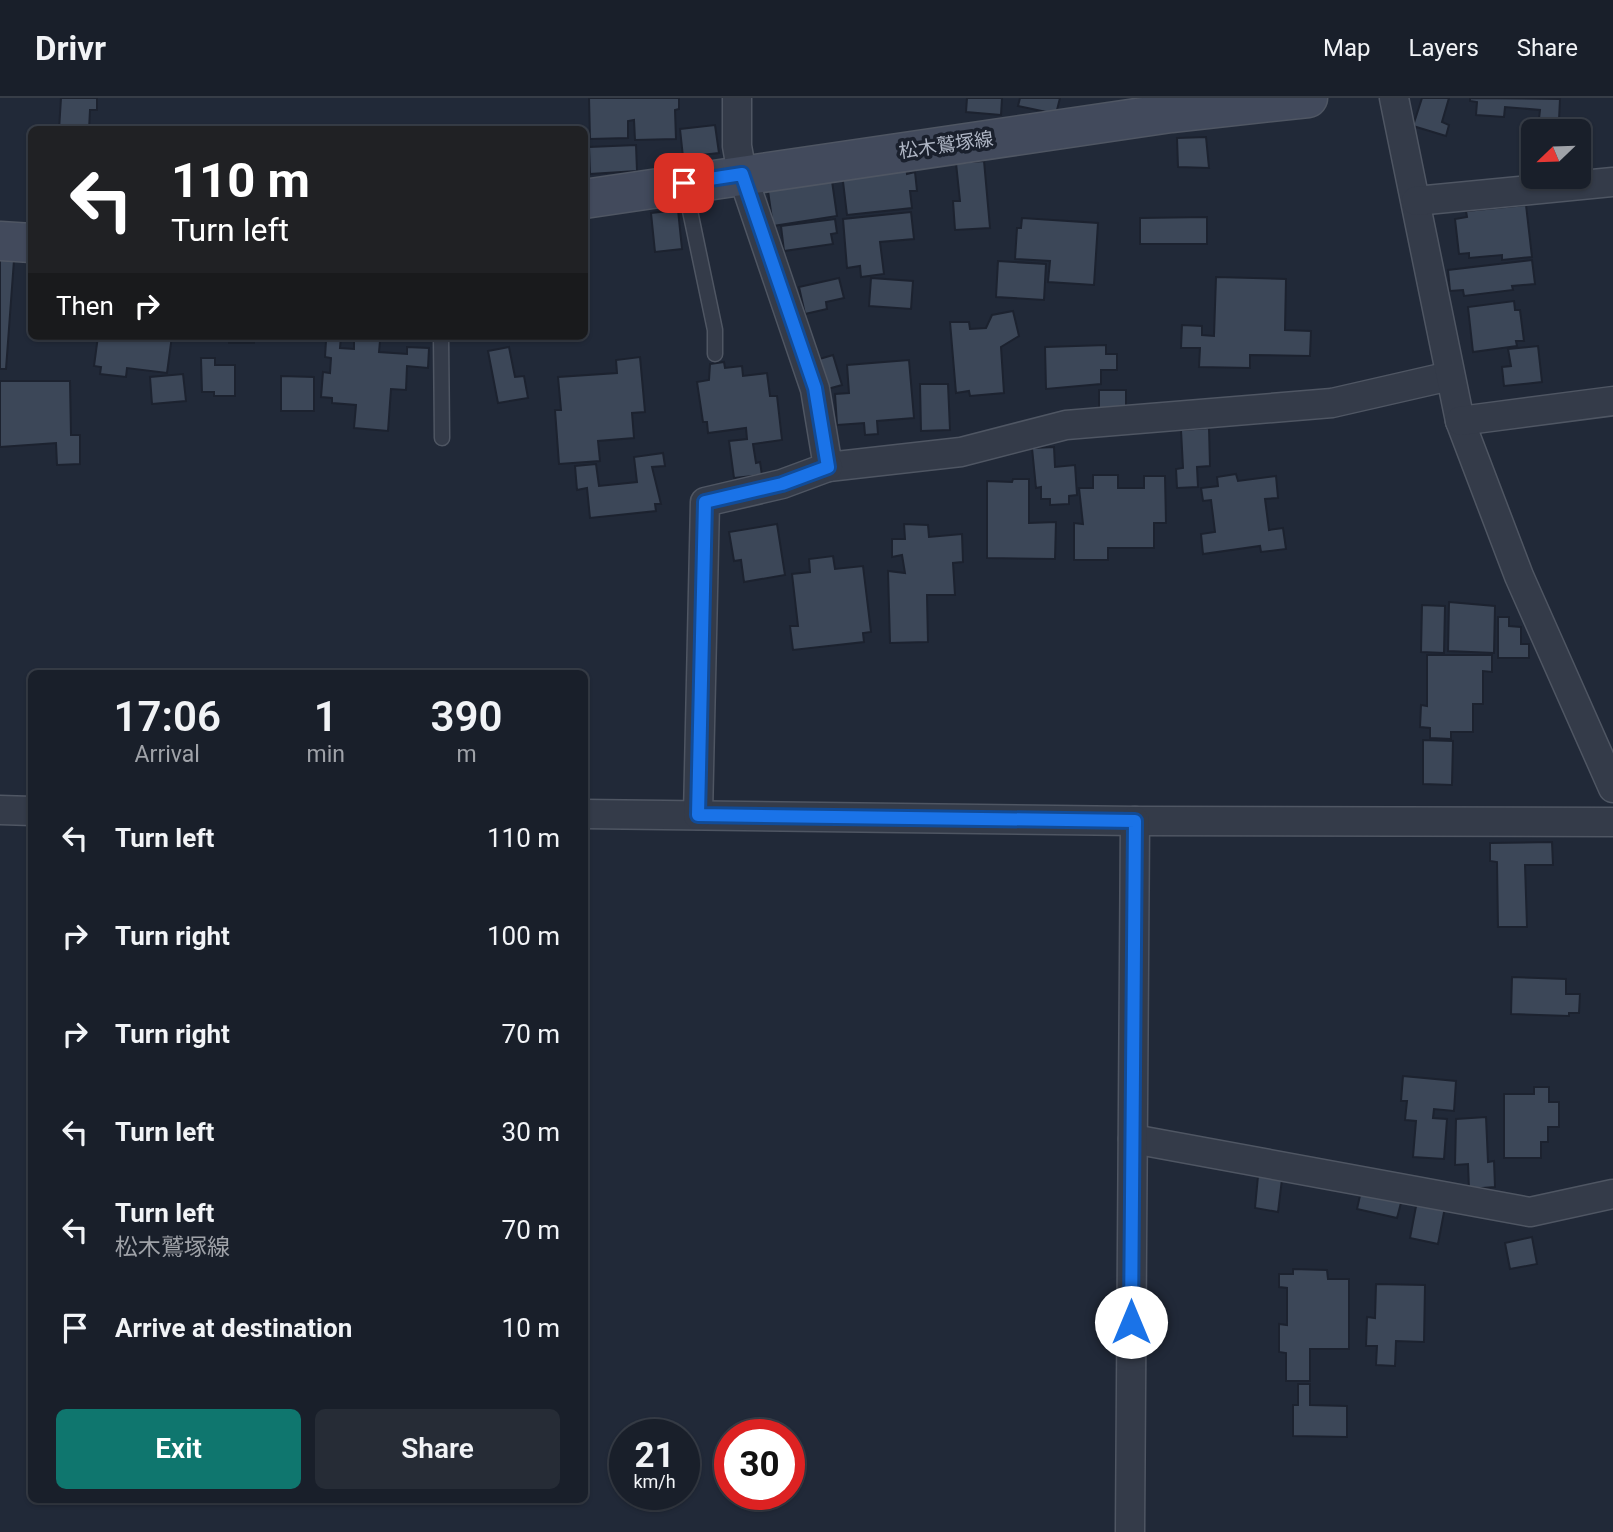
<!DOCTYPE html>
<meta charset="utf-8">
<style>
:root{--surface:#191f2a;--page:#262c36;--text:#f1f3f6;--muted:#9fa2a8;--line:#373d47;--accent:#0f766e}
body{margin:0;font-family:Roboto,"Noto Sans JP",sans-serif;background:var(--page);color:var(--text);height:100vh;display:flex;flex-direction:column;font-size:26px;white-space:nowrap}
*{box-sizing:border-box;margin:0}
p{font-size:23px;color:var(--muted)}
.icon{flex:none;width:38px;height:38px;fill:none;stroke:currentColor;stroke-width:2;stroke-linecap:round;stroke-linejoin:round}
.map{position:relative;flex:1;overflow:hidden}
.details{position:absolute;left:28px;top:572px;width:560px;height:833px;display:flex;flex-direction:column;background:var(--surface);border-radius:10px;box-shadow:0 2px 5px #0004,0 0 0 2px var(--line)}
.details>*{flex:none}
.banner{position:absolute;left:28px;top:28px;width:560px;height:214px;border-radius:10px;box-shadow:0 2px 5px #0004,0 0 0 2px var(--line);background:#202124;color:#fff;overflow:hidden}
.needle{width:46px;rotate:247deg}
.fabs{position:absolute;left:1521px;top:21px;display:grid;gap:14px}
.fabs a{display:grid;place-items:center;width:70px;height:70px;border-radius:10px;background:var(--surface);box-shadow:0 2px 5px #0004,0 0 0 2px var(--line);font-size:35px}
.speed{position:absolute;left:609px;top:1321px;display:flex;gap:14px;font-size:35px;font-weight:700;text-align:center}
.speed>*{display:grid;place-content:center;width:91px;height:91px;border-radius:50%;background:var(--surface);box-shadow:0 2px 5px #0004,0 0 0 2px var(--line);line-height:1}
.speed small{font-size:18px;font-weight:400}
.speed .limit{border:10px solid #d22;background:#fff;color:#111}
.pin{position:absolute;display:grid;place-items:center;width:60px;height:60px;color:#fff;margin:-30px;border-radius:14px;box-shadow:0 4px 10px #0006}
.me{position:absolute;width:77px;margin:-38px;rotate:0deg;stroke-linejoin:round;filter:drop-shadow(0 0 5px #0008)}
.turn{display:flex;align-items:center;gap:24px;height:147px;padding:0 28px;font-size:32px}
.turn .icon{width:91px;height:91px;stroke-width:2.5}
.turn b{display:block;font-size:49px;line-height:60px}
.then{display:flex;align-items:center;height:66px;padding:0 28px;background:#0003;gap:14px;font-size:26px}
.eta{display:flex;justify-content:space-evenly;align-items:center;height:119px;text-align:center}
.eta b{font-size:42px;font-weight:600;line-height:49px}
.cta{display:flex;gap:14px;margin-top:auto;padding:14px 28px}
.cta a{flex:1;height:80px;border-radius:10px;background:var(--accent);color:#fff;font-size:28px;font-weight:600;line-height:80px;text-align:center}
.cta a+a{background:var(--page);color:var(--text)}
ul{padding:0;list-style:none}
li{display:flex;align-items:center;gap:21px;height:98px;padding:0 28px}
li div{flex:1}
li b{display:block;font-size:26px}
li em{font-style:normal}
header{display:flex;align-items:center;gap:42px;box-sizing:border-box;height:98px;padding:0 35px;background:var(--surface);border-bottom:2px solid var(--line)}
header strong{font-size:33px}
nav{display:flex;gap:38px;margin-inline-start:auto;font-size:24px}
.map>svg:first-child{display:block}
</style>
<header>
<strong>Drivr</strong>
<nav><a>Map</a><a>Layers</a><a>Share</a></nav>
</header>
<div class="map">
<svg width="1613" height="1434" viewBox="0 0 1613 1434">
<rect width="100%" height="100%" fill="#212938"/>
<!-- building -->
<g fill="#3c4758" stroke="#1c222f" stroke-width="2">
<polygon points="61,0 97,0 97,12 90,12 89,32 59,32"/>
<polygon points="589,0 679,0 679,11 675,12 676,41 635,42 634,22 628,23 628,40 590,41"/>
<polygon points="967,0 1002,0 1001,17 966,14"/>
<polygon points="1020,0 1060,0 1056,16 1018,8"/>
<polygon points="1422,0 1449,0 1442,24 1449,27 1446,38 1413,28"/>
<polygon points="1470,0 1560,1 1559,22 1539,21 1540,12 1505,9 1504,19 1476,17 1477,4 1470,3"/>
<polygon points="715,27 719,55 683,59 680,31"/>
<polygon points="1206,39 1209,70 1178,69 1177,40"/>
<polygon points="636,47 637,73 590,76 589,49"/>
<polygon points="984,63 990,130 955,132 953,103 960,103 956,65"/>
<polygon points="906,68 907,76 915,74 917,93 910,93 912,110 847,117 842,75"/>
<polygon points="832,83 837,118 773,128 768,93"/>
<polygon points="1526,107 1532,159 1502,162 1502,157 1469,160 1469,155 1459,156 1455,121 1467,119 1466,113"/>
<polygon points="678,112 682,151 655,154 651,115"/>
<polygon points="911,114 914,141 880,144 884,176 861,179 860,168 847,170 843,121"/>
<polygon points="1207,119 1207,146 1140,146 1140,120"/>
<polygon points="1022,120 1098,125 1094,187 1048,184 1050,163 1015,161 1017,130 1021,130"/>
<polygon points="835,121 837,135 831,136 833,146 784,153 781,128"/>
<polygon points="0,161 14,162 6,271 0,271"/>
<polygon points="1532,162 1535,186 1512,188 1513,192 1464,198 1463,192 1450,193 1448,172"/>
<polygon points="998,163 1046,166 1044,202 996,199"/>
<polygon points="1216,179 1286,181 1285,232 1311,233 1310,258 1250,257 1250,270 1199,269 1200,250 1181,250 1182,227 1202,228 1202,237 1214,238"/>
<polygon points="839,180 844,200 826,204 827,211 805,216 799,189"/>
<polygon points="871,180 913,183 911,211 869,208"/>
<polygon points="1514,203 1515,212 1520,212 1524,243 1516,243 1517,248 1473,254 1468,209"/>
<polygon points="1013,213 1019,238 1001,249 1004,295 970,298 969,293 956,295 950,224 969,224 970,231 986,230 992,217"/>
<polygon points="98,238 172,238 167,275 127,270 126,279 100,276 101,269 94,268"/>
<polygon points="229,238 269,238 254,239 254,245 229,245"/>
<polygon points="322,238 341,238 340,250 354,251 354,241 380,243 379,254 407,256 407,249 429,250 428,270 407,268 406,292 391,291 388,333 354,330 356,307 332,305 332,300 321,299 323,274 330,275 331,260 325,259 326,243 322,243"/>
<polygon points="1106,247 1106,256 1117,256 1117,272 1101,272 1101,286 1046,291 1045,249"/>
<polygon points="1538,248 1542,284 1504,288 1502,269 1511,268 1508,251"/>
<polygon points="509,249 515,279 524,278 528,300 498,305 488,253"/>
<polygon points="833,257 842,287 824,292 816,262"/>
<polygon points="640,259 645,314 632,315 634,340 598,343 600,363 559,366 555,312 561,312 558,279 617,275 616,262"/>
<polygon points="201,260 215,260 215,267 235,267 235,298 214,298 214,294 202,294"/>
<polygon points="909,262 914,320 877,323 878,336 865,337 864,325 837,327 835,296 849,295 847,267"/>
<polygon points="724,264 725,270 742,268 743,278 767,275 770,298 777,298 782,342 753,346 756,365 760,364 762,377 734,380 729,343 747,341 746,330 708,335 707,324 703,324 697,284 709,282 710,266"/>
<polygon points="183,276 186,303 152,306 150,279"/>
<polygon points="281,278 314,279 314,313 281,313"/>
<polygon points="0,283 70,283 71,337 80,337 80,366 57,367 56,345 0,349"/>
<polygon points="920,286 948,286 950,332 921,333"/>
<rect x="1099" y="292" width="27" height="21"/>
<polygon points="1209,330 1210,368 1197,369 1198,389 1177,390 1176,371 1183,370 1181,332"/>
<polygon points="1054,349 1055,369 1075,367 1077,397 1069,398 1069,406 1050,407 1050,401 1041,401 1041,389 1036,390 1032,350"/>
<polygon points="663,355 665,368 652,369 661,406 655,406 656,413 590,420 587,390 577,392 575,368 596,366 599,388 637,384 634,359"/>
<polygon points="1236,376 1238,383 1276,378 1278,400 1265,401 1269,432 1283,430 1286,451 1261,454 1260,448 1203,456 1201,436 1215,434 1211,402 1203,403 1201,390 1218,388 1217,379"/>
<polygon points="1093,377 1118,377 1118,390 1144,390 1144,378 1165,378 1166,425 1154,425 1154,450 1108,450 1108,462 1074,462 1074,425 1083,426 1079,390 1093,390"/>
<polygon points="1013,381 1029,381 1029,425 1056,424 1055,461 987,460 987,383 1012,384"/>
<polygon points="777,426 785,477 744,484 741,462 734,463 729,434"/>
<polygon points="904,426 928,427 929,439 962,436 963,464 953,465 955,497 927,497 928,544 890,545 888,473 905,475 902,457 892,459 892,441 905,441"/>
<polygon points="833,458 835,471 863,468 871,534 863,535 864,544 793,552 790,528 798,528 792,476 810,474 809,461"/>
<polygon points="1449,504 1495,508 1494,555 1448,553"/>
<polygon points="1422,507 1445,508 1444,555 1421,554"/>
<polygon points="1498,519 1509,519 1509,528 1521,529 1521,546 1529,546 1529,560 1498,560"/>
<polygon points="1427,557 1492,557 1492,574 1483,573 1483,606 1473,606 1473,634 1451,634 1451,641 1430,640 1430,630 1420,629 1421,607 1427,608"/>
<polygon points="1423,642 1453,643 1452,687 1423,686"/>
<polygon points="1552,744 1553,767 1525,767 1527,829 1498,829 1497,764 1490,763 1490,745"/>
<polygon points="1512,879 1566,881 1566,896 1580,896 1579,915 1569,915 1569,918 1511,916"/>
<polygon points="1403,978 1456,983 1454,1013 1434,1011 1433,1020 1447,1021 1444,1061 1413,1059 1416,1023 1405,1022 1407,1003 1401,1003"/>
<polygon points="1534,989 1549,989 1549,1004 1559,1004 1559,1029 1548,1029 1548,1044 1541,1044 1541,1060 1504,1060 1504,996 1534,996"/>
<polygon points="1486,1019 1488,1064 1494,1063 1495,1089 1469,1091 1468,1066 1455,1067 1456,1021"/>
<polygon points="1258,1078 1282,1081 1278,1114 1255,1110"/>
<polygon points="1361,1093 1402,1101 1397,1120 1357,1111"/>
<polygon points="1417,1103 1445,1109 1438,1146 1410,1140"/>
<polygon points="1532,1139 1537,1166 1510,1171 1505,1145"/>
<polygon points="1293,1171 1327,1172 1328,1181 1349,1181 1349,1251 1310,1251 1310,1283 1286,1283 1286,1255 1279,1254 1279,1226 1287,1227 1287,1190 1279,1189 1279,1176 1293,1176"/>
<polygon points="1376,1186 1425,1187 1424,1244 1396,1243 1395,1268 1376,1267 1377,1248 1366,1248 1367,1219 1375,1220"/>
<polygon points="1298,1286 1310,1286 1310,1307 1347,1308 1347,1339 1293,1338 1293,1307 1298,1307"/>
</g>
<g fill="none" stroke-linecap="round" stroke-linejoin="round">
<!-- lane casing -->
<g stroke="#4f5663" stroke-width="17">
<g id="lane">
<polyline points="685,89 715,232 715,256"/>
<polyline points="441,238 442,340"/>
</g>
</g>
<!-- street casing -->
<g stroke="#4f5663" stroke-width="31">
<g id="street">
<polyline points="737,0 737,48 742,76 815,291 828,369 961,354 1066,327 1332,305 1450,278"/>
<polyline points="1394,0 1460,323 1519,478 1613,690"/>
<polyline points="1416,103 1613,84"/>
<polyline points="1460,323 1613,303"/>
<polyline points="0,712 32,713"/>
<polyline points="584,716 1135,723 1613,724"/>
<polyline points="698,717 705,404 782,386 828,369"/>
<polyline points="1133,1041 1530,1114 1613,1096"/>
<polyline points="1130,1434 1135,723"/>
</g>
</g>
<!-- secondary casing -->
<g stroke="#4f5663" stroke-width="41">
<g id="secondary">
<polyline points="584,101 1171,15 1308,0"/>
<polyline points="0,143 32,145"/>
</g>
</g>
<!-- lane -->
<use href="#lane" stroke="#343b49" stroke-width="14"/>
<!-- street -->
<use href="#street" stroke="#343b49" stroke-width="28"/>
<!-- secondary -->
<use href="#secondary" stroke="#424a5c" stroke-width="38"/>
</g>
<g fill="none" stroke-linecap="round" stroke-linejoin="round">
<!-- route casing -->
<g stroke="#114b97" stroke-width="18">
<polyline id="route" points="684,85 742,76 815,290 828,369 782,386 705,404 698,717 1135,723 1131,1224"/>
</g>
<!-- route -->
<use href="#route" stroke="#1a73e8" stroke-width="12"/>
</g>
<g text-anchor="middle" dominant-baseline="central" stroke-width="7" stroke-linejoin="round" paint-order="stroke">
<!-- street labels -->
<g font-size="19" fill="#afb6c5" stroke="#1a202d">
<text transform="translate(946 47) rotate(-8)">松木鷲塚線</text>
</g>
</g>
</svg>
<div class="fabs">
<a><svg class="needle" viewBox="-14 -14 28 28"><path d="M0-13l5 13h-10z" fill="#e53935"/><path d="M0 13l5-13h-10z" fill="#9fa2a8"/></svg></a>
</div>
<div class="speed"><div>21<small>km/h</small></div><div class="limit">30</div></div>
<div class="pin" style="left:684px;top:85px;background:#d93025"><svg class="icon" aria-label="arrive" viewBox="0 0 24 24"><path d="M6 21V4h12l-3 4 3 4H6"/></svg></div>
<svg class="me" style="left:1131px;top:1224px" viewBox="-20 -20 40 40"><circle r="19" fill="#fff"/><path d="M0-13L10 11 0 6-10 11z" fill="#1a73e8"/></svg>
<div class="banner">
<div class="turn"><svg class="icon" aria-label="left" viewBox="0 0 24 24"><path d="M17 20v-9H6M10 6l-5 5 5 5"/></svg><div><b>110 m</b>Turn left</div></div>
<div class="then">Then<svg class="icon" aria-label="right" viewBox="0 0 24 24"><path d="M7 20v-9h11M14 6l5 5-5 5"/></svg></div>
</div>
<section class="details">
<div class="eta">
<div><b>17:06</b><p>Arrival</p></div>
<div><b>1</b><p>min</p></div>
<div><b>390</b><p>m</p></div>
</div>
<ul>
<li><svg class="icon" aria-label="left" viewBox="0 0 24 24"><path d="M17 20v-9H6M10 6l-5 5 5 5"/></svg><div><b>Turn left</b></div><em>110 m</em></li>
<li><svg class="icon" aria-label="right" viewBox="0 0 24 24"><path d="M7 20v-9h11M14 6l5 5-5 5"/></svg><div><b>Turn right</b></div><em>100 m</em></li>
<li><svg class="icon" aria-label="right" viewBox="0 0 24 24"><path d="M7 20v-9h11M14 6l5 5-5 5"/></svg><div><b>Turn right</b></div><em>70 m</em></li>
<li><svg class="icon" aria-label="left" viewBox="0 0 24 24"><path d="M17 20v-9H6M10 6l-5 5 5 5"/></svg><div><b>Turn left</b></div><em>30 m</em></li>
<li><svg class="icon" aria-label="left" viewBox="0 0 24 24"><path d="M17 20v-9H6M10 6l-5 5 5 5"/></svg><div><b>Turn left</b><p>松木鷲塚線</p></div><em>70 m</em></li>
<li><svg class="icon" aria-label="arrive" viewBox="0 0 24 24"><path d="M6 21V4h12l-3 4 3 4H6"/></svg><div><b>Arrive at destination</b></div><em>10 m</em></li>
</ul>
<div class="cta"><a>Exit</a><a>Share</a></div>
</section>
</div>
